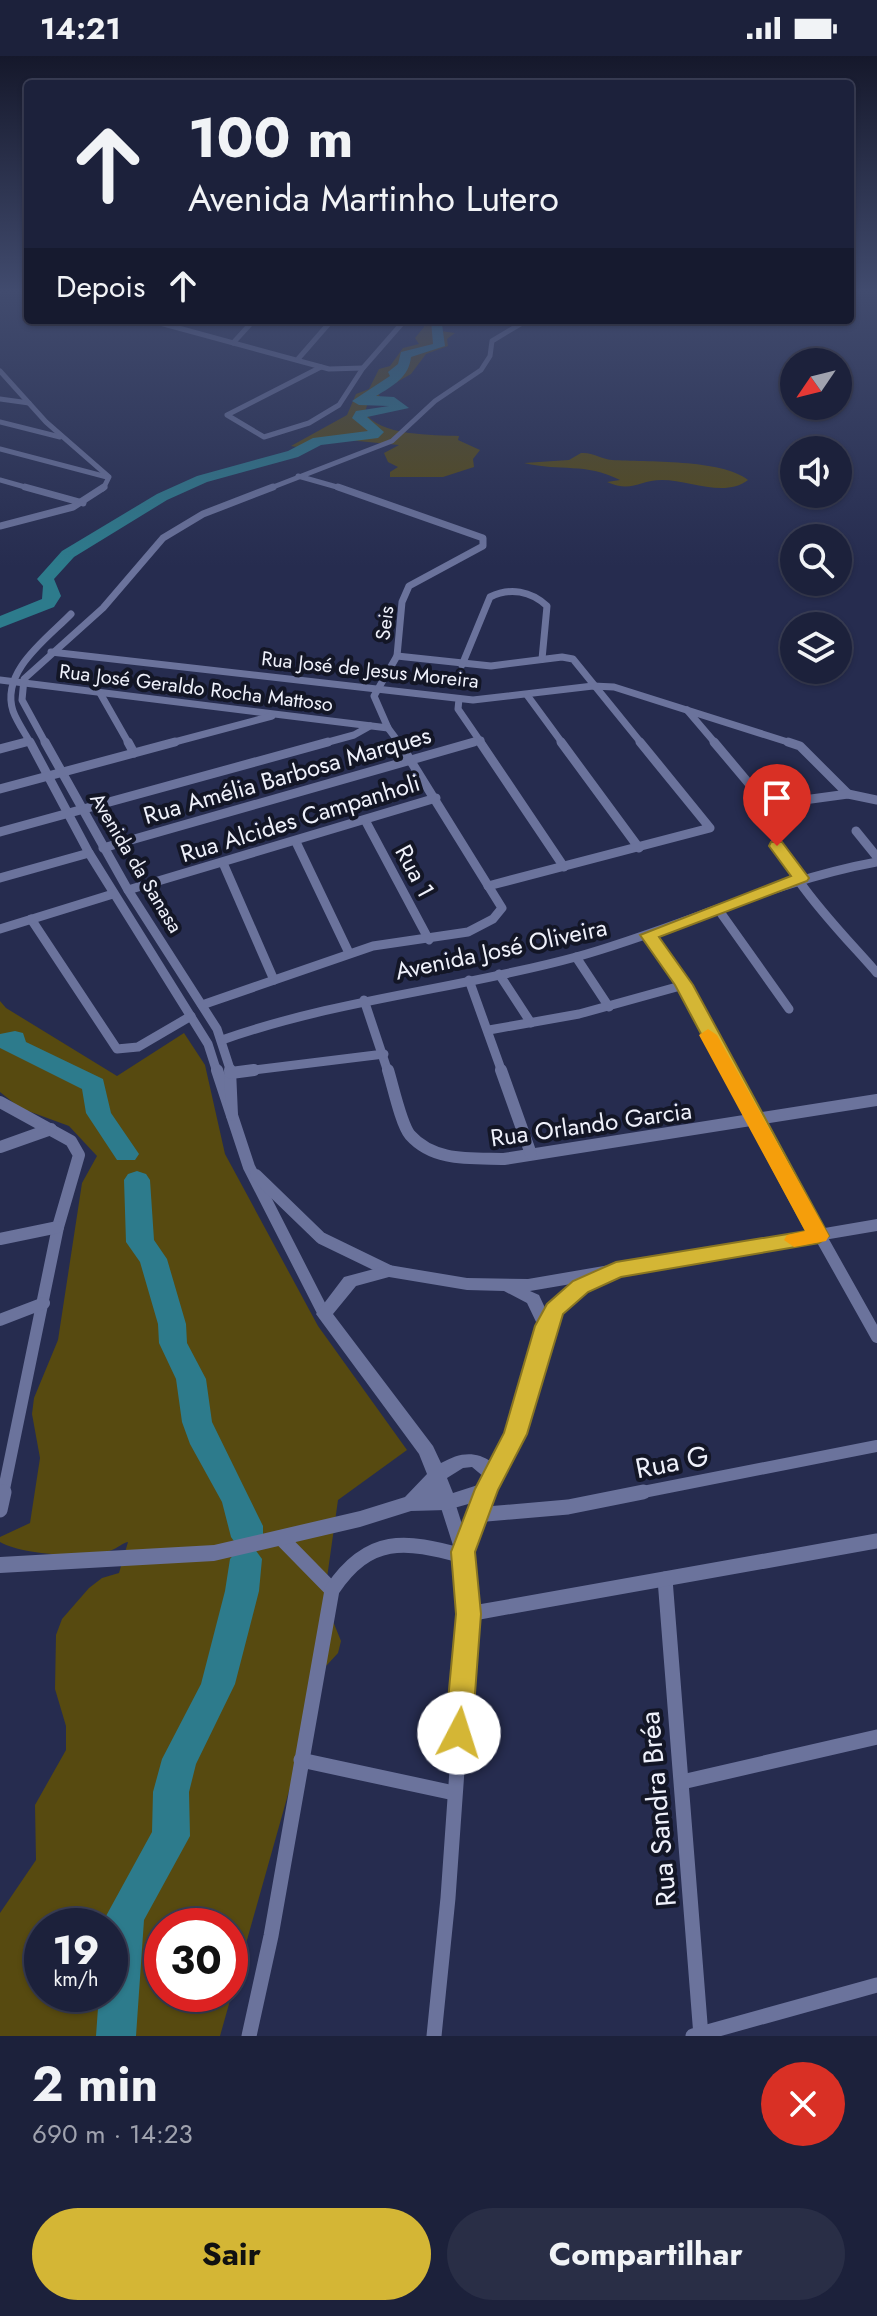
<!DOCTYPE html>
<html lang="pt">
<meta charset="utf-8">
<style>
:root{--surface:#1c213b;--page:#292e46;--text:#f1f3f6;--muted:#a0a3af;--line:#3a3e55;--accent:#d4b635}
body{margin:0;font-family:Jost,sans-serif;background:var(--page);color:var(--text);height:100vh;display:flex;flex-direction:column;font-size:30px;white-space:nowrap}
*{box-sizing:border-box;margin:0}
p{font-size:26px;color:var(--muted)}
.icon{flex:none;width:44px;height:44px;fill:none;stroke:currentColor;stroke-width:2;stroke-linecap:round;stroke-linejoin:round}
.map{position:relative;height:1980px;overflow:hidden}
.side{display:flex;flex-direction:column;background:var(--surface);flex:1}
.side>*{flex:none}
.guide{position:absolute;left:24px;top:24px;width:830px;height:244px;border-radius:8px;box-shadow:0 2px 6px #0004,0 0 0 2px var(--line);background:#1c213b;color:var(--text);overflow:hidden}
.needle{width:52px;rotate:235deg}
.buttons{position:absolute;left:780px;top:292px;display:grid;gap:16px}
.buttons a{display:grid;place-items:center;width:72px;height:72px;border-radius:50%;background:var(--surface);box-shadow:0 2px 6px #0004,0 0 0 2px var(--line);font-size:40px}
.speed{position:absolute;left:24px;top:1852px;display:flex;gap:16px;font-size:40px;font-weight:700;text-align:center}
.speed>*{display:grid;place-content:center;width:104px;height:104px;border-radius:50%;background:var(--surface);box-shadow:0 2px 6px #0004,0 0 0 2px var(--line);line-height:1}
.speed small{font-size:20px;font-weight:400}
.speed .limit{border:12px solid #d22;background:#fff;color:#111}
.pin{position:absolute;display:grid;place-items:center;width:68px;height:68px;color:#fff;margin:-82px -34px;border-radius:50% 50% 50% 0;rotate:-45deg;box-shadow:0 0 8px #0007}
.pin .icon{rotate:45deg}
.me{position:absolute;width:88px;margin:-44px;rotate:5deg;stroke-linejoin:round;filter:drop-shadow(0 0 6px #0008)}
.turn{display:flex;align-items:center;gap:28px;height:168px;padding:0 32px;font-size:36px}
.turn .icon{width:104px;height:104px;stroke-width:2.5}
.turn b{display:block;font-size:56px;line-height:68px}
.then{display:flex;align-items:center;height:76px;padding:0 32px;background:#0003;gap:16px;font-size:30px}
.round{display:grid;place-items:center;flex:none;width:84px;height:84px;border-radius:42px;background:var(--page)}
.summary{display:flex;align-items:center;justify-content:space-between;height:136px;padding:0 32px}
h1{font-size:48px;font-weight:700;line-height:60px}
.primary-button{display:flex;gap:16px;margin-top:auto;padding:16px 32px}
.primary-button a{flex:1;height:92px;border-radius:48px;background:var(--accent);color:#111;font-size:32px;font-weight:700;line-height:92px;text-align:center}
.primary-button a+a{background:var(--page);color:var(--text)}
.status{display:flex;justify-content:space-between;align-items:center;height:56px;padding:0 40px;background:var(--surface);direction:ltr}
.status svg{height:22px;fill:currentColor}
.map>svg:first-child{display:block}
</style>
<div class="status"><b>14:21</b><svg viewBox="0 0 49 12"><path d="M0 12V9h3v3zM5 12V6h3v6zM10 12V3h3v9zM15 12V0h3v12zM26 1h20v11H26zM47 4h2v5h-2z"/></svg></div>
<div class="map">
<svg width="877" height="1980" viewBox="0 0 877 1980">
<rect width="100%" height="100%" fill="#262c4f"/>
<!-- green -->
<g fill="#574a10" fill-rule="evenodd">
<path d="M424,264H446L440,270L441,275L455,277L447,283L448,290L426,298L411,318L378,337L380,341L369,343L365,356C378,380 434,379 459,380L458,384L480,394L473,403L474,411L443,421H390V416L398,411L388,406L384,397L399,389L337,383L303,392L291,390L347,359L356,338L369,333L379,313L390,310L403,292L419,288L415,282L424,271Z"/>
<path d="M581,397C593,396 601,403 612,404C645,406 722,403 748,424C725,442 689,424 662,424C639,424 632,437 607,426L620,424C584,406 562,416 524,407L569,404Z"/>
<path d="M0,945L6,952L117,1020L184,977L205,1009L225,1098L318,1270L407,1394L338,1444L324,1543L341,1585L338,1597L327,1609L313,1615L296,1710L220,1980H0V1857L36,1804L35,1749L66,1694V1670L55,1633L56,1579L62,1563L89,1532L102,1522L119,1517L128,1486C122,1487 118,1492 112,1494C86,1503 23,1499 0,1486V1481L30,1467L40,1402L32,1358L34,1342L58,1284L82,1127L97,1100L69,1070L20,1052L0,1036ZM42,1870H110V1938H42ZM162,1870H230V1938H162Z"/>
</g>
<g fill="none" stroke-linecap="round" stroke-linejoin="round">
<!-- river -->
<g fill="#2d7b8c" fill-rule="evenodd">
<path d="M431,264H447L442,268L445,290L411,301C409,321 393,330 376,340L394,341L409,352L367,361L384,376L378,382L321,389L298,401L207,426L167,444L74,501L54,523L61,540L54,551L0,572V560L42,543L43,530L37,523L62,495L157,438L197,420L288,395L313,382L368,375L352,362L356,355L389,350L359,349L352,345L390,320L388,316L398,308L401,296L433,288Z"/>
<polygon points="15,975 23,977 26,986 103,1023 111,1057 139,1098 135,1104 117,1104 86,1057 82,1033 0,992 0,978"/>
<polygon points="137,1115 146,1118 150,1124 154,1184 167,1203 186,1268 187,1287 206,1323 212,1366 263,1470 263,1481 254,1492 262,1503 259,1535 235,1628 196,1708 189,1736 190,1780 144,1864 136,1980 96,1980 99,1938 110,1938 110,1870 105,1870 106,1860 152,1776 153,1736 162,1703 201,1628 225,1535 230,1503 239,1492 231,1481 222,1446 190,1388 182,1366 176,1323 159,1287 158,1268 140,1206 126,1186 124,1124 128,1118"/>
</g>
<!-- street-far4 -->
<g stroke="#6b739c" stroke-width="5">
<polyline points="149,264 329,313 363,312"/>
<polyline points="233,287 254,264"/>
<polyline points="298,303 332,264"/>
<polyline points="321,311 227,359 264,381 309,367 339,349 363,312 405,264"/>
<polyline points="0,315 46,366 109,421 103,433"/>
<polyline points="0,343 29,347"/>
<polyline points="0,366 60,381"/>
<polyline points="0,393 107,421"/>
<polyline points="298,420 344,433"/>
<polyline points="0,424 32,433"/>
<polyline points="268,433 392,385 435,345 481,314 490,300 492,285 527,264"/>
</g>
<!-- street-far3 -->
<g stroke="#6b739c" stroke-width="7">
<polyline points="25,431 83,447"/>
<polyline points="338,431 483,482 483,490 409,530 402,546 397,600 374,640 388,672 400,688"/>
<polyline points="0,470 73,451 104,431"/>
<polyline points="51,596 473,644 593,630 614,631 794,688"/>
<polyline points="397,600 491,610 562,601 573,603 642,688"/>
<path d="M462,609L490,541C510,531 531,535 547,550L542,603"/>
<polyline points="0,624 388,672"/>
<polyline points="100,637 129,688"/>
<polyline points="527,639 563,688"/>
<polyline points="459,643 458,653 482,688"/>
<polyline points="687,654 716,688"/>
<polyline points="18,688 30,685"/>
<path d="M31,688C25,677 17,666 13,655C0,615 48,582 71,558"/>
<polyline points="46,688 22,644 24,623 103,552 163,482 203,458 273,431"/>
<polyline points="167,688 272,660"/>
<polyline points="321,688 354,679 370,670"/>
<polyline points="467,688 481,684"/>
</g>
<!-- street-far2 -->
<g stroke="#6b739c" stroke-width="9">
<polyline points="30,686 89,797 208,988 217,1016"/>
<polyline points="45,686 128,834 217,973 231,1016"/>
<polyline points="128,686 134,697"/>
<polyline points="480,686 564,811"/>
<polyline points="561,686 639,792"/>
<polyline points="714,686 767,749"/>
<polyline points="788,686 800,690 848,738"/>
<polyline points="0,693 26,686"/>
<polyline points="0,733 175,686"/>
<path d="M877,744L848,738L767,749C771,809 839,873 877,917"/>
<polyline points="365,764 429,884"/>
<polyline points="856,775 877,801"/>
<polyline points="0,776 328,686"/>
<polyline points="296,786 349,897"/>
<polyline points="103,792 474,686"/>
<polyline points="223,807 274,924"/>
<polyline points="0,822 89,797"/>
<polyline points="488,830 710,772 640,686"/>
<polyline points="128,834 436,742"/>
<polyline points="718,853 789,953"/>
<polyline points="31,863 117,993 138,991 191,960"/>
<polyline points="0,873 113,838"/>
<polyline points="649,879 684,929 729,1016"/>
<polyline points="576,901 609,951"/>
<polyline points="499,918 531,967"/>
<polyline points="469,924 502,1016"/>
<polyline points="364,944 388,1016"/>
<polyline points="202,949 373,890 468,876 493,863 502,852 399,686"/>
<polyline points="489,974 579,958 684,929"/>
<path d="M222,984C338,943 459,933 576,901C678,873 772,825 877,806"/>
<polyline points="238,1016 384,998"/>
</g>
<!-- street-far1 -->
<g stroke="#6b739c" stroke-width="12">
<polyline points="217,1014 249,1111 324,1258"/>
<polyline points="230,1014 232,1059"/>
<path d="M388,1014C393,1030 401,1068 410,1079C434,1106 471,1102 504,1103L877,1044"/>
<polyline points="501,1014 531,1098"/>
<polyline points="727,1014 877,1281"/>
<polyline points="231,1017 254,1014"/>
<polyline points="0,1046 71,1085 79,1099 58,1171 3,1438"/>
<polyline points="0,1091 51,1073"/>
<polyline points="256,1119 321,1182 389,1215"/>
<polyline points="0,1183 58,1171"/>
<polyline points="0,1264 44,1247"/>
<polyline points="484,1438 486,1434"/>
<polyline points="633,1438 877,1390"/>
</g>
<!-- street -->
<g stroke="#6b739c" stroke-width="15">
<polyline points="0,1454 4,1436"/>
<polyline points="475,1459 568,1451 643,1436"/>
<polyline points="281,1482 332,1534"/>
<polyline points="463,1496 485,1436"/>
<polyline points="665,1523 701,1980"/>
<polyline points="468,1558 877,1485"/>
<polyline points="301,1704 454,1737"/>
<polyline points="682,1726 877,1681"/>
<path d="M249,1980L271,1880L332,1534C369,1479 405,1484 463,1500"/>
<polyline points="434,1980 448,1842 468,1558 463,1496 447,1446"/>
<polyline points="693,1980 877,1929"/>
</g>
<!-- secondary -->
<path fill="#6b739c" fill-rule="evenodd" d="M877,1163V1175L601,1222L600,1228C578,1241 566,1247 554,1270L525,1378L493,1438L479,1445L447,1454L411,1455L360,1471L214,1505L0,1517V1501L214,1489L360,1455L405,1441L427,1418L419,1398L316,1258L344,1221L389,1209L467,1222L528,1223ZM389,1221L467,1234L504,1235L527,1247L538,1270L507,1378L492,1406C474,1394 459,1397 441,1407L433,1390L333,1258L356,1230ZM577,1227L559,1237L546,1254L539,1239L530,1235ZM472,1411L484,1421L481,1428L453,1437L447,1422L463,1412Z"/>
</g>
<!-- sky -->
<linearGradient id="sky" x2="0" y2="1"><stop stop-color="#15182b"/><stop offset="0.46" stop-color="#414b6e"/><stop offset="1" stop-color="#414b6e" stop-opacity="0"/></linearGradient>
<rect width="877" height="511" fill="url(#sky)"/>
<!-- route -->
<polygon fill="#d4b635" stroke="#8a7622" stroke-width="2" points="771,786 782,786 809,822 807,825 659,881 693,929 829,1180 819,1187 621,1221 588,1236 563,1258 527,1378 498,1434 475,1496 481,1558 472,1677 468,1686 459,1690 449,1686 445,1677 456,1558 451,1496 475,1433 504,1377 535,1270 547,1248 573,1225 616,1206 806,1175 675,929 640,879 791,820 769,790"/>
<!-- slow -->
<polygon fill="#f59e0b" points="708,973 717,979 829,1180 826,1185 794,1191 784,1184 787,1179 805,1175 699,979"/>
<g text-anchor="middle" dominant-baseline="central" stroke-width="8" stroke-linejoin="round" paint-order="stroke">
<!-- far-street labels -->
<g font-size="20" fill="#eff1fb" stroke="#131626">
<text transform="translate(385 567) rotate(-83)">Seis</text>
<text transform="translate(370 614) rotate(6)">Rua José de Jesus Moreira</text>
<text transform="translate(196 632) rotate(7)">Rua José Geraldo Rocha Mattoso</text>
<text transform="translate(136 807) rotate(59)">Avenida da Sanasa</text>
</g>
<!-- street labels -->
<g font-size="24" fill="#eff1fb" stroke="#131626">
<text transform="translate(287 719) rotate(-16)">Rua Amélia Barbosa Marques</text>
<text transform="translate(300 762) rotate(-17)">Rua Alcides Campanholi</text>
<text transform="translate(415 815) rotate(62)">Rua 1</text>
<text transform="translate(501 893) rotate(-12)">Avenida José Oliveira</text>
<text transform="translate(591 1068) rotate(-8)">Rua Orlando Garcia</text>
</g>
<!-- near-street labels -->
<g font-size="28" fill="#eff1fb" stroke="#131626">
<text transform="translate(672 1406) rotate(-11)">Rua G</text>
<text transform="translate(658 1753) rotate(-95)">Rua Sandra Bréa</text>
</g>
</g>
</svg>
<div class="buttons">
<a><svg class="needle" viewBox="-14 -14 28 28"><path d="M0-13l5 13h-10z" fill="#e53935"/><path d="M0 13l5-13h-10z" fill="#a0a3af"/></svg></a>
<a><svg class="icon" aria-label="sound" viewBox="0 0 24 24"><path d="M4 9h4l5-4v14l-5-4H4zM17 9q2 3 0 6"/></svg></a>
<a><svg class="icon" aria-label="search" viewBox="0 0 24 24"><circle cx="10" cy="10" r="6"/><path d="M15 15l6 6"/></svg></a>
<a><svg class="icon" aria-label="layers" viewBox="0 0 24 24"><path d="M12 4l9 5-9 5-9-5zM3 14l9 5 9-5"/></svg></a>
</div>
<div class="speed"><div>19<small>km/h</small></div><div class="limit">30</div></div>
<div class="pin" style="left:777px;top:790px;background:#d93025"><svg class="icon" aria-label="arrive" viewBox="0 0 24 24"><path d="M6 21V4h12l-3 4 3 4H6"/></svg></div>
<svg class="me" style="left:459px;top:1677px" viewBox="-20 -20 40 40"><circle r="19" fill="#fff"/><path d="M0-13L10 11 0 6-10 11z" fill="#d4b635"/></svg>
<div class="guide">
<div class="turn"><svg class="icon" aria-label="ahead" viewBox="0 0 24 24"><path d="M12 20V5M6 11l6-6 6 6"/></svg><div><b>100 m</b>Avenida Martinho Lutero</div></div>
<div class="then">Depois<svg class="icon" aria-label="ahead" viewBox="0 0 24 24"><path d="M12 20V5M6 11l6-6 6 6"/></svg></div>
</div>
</div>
<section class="side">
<div class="summary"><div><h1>2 min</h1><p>690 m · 14:23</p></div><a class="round" style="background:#d93025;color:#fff"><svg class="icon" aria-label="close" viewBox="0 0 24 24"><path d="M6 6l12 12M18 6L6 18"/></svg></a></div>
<div class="primary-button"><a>Sair</a><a>Compartilhar</a></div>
</section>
